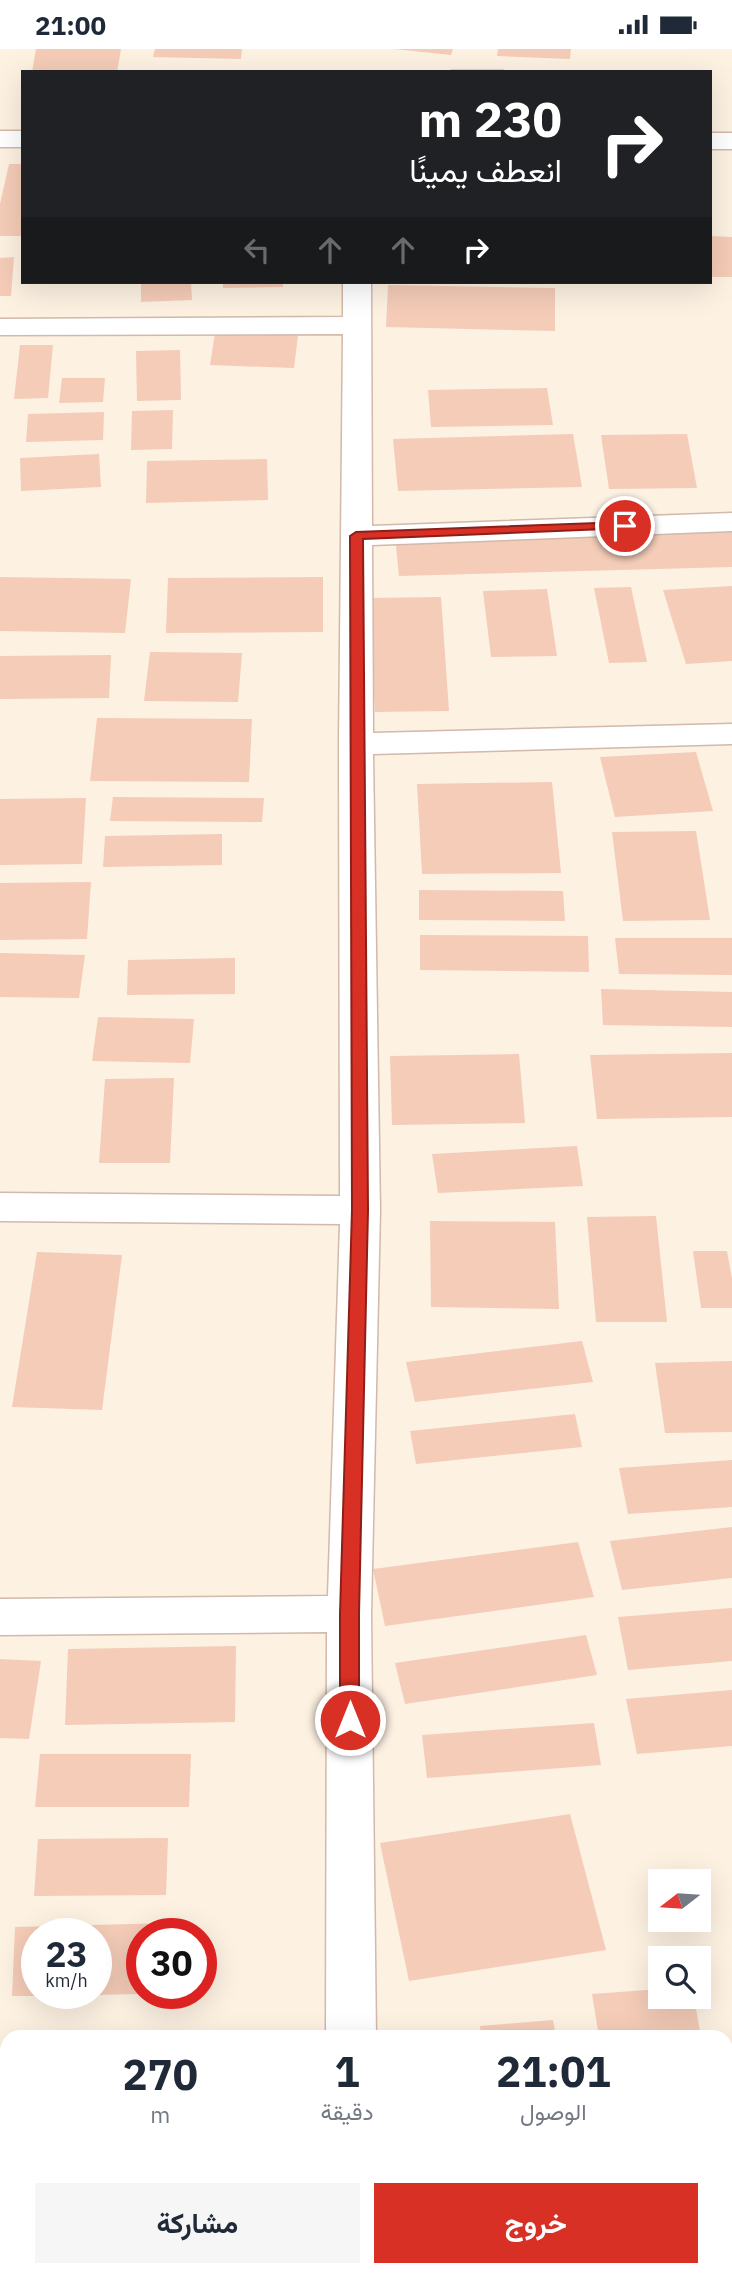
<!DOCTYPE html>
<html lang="ar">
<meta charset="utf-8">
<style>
:root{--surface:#fff;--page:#f6f6f7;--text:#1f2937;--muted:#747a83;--accent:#d93025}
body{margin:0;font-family:"IBM Plex Sans",Vazirmatn,sans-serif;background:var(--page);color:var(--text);direction:rtl;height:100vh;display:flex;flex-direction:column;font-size:26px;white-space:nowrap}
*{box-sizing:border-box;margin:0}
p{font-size:23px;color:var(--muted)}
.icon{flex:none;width:38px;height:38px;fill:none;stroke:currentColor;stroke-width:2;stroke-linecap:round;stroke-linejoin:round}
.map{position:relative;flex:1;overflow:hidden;direction:ltr}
.sheet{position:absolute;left:0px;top:1981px;width:733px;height:247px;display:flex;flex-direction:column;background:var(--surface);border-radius:21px 21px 0 0;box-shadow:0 7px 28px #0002;direction:rtl}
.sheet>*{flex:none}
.hud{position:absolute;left:21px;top:21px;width:691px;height:214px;border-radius:0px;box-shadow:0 7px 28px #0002;direction:rtl;background:#202124;color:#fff;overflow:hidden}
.needle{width:46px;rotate:253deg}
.tools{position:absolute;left:648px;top:1820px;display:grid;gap:14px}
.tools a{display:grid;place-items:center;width:63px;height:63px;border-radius:0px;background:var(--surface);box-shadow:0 7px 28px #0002;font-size:35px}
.speed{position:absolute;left:21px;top:1869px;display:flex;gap:14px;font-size:35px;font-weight:700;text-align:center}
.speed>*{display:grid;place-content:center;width:91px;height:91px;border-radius:50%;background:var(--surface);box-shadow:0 7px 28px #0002;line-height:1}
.speed small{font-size:18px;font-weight:400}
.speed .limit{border:10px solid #d22;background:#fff;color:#111}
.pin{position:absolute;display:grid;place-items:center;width:60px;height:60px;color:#fff;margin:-30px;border:4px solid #fff;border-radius:50%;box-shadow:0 2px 7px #0007}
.me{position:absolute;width:77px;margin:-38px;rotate:0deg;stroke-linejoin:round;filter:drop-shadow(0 0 5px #0008)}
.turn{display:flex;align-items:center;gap:24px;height:147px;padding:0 35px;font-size:32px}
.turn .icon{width:91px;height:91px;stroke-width:2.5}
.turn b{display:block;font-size:49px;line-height:60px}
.lanes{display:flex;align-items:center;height:66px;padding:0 35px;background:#0003;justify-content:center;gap:35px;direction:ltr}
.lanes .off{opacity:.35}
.eta{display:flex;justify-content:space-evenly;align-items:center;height:119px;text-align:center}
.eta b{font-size:42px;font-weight:700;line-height:49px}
.cta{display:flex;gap:14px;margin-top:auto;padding:14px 35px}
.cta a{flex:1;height:80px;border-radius:0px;background:var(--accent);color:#fff;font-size:28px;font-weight:700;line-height:80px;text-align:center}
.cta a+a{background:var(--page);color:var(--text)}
.status{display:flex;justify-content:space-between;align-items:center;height:49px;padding:0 35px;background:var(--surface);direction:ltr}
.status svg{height:19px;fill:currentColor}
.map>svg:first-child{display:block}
</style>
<div class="status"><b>21:00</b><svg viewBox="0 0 49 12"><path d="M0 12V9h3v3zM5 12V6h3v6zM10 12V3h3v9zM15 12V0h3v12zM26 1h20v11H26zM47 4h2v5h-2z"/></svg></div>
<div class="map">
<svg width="732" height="2227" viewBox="0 0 732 2227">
<rect width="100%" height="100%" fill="#fdf1e2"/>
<!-- building -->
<g fill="#f4ccb8">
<polygon points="36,0 121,0 117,23 32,23"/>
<polygon points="155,0 242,0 241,10 153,8"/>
<polygon points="394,0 453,0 451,6"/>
<polygon points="498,0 571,0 570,10 497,7"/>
<rect x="451" y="20" width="53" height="3"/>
<polygon points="9,115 23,115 23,187 0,187 0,155"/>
<polygon points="710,187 732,188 732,228 710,228"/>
<polygon points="14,208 11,247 0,247 0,209"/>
<polygon points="141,233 191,233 192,251 141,253"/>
<polygon points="223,233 283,233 283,238 223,239"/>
<polygon points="388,236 555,239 555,282 386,278"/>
<polygon points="215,284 298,286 294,319 210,316"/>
<polygon points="20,296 53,296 48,349 14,350"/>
<polygon points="180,301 181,351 137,352 136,302"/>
<polygon points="62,329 105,329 103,353 59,354"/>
<polygon points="547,339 553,376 431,378 428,341"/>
<polygon points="173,361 172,400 131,401 132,362"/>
<polygon points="104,363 103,391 26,393 28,365"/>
<polygon points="573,385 582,438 398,442 393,390"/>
<polygon points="687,385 697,439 609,440 601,386"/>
<polygon points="99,405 101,438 21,442 20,409"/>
<polygon points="267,410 268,451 146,454 147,412"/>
<polygon points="732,477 732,518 399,527 395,487"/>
<polygon points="0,528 131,530 125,584 0,582"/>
<polygon points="323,528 323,583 166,584 168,529"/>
<polygon points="732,537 732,612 686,615 663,541"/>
<polygon points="631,538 647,613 609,614 594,539"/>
<polygon points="547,540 557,607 491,608 483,542"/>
<polygon points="441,548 449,662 375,663 369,549"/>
<polygon points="150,603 242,604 238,653 144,652"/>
<polygon points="111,606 109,649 0,650 0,607"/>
<polygon points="97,669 252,670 249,733 90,732"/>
<polygon points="696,703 713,762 615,768 600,708"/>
<polygon points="552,733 561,824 422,825 417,735"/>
<polygon points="113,748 264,749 262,773 110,772"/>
<polygon points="86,749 82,815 0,816 0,750"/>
<polygon points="696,782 710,871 623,872 612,783"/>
<polygon points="222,785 222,816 103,818 105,787"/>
<polygon points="91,833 87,890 0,891 0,834"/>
<polygon points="419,841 563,842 565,872 419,871"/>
<polygon points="420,886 588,887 589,923 420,921"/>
<polygon points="615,889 732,889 732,926 619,925"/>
<polygon points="0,904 85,906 79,949 0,948"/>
<polygon points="235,909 235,945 127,946 128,911"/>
<polygon points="601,940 732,943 732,978 603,976"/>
<polygon points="98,968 194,970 190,1014 92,1012"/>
<polygon points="732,1004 732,1068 597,1070 590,1006"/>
<polygon points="519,1005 525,1074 392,1076 390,1007"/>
<polygon points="174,1029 170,1114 99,1114 105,1030"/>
<polygon points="577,1097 583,1137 438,1144 432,1105"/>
<polygon points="656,1167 667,1273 596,1273 587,1168"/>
<polygon points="430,1172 555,1173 559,1260 431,1258"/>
<polygon points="693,1202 727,1202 732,1230 732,1259 701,1259"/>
<polygon points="37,1203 122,1206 102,1361 12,1358"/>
<polygon points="582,1292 593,1333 415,1353 406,1313"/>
<polygon points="732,1312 732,1383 665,1384 655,1314"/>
<polygon points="575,1365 582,1398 416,1415 410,1382"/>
<polygon points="732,1411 732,1458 628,1465 619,1419"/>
<polygon points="732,1478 732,1529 622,1541 610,1492"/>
<polygon points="578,1493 594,1548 385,1577 373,1520"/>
<polygon points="732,1559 732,1612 628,1621 618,1568"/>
<polygon points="586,1586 597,1626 405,1655 395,1614"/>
<polygon points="236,1597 235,1673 65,1676 68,1600"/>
<polygon points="0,1610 41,1612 29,1690 0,1689"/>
<polygon points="732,1641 732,1697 637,1705 626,1650"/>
<polygon points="594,1674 601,1716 427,1729 422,1686"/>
<polygon points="40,1705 191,1705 189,1758 35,1758"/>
<polygon points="570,1765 606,1901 409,1932 380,1794"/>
<polygon points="168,1789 166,1846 34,1847 38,1790"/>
<polygon points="170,1874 170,1885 142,1885 142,1945 96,1946 96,1885 37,1885 37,1944 48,1944 48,1947 12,1947 15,1878"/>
<polygon points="660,1940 660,1948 694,1948 701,1988 599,1988 592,1945"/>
<polygon points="553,1971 556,1988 481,1988 480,1977"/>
<polygon points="0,2180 7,2180 7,2221 138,2221 138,2227 0,2227"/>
<polygon points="213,2221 268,2221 269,2227 214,2227"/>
<polygon points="381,2221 560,2221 561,2227 382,2227"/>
<polygon points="666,2221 721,2221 723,2227 645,2227"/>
</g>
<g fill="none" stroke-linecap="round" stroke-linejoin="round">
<!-- minor casing -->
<g stroke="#d1b9ab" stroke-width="3">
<g id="minor">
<rect x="0" y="82" width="23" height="16"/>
<rect x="710" y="84" width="22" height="16"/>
<polygon points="343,233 371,233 372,477 732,464 732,482 372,496 373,684 732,675 732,695 373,705 380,1161 371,1565 376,1988 326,1988 327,1583 0,1586 0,1550 328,1547 340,1175 0,1172 0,1144 340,1147 339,695 343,285 0,286 0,270 343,268"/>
<rect x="726" y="2128" width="6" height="48"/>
<rect x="326" y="2221" width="52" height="6"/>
</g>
</g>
<!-- minor -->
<use href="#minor" fill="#fff" fill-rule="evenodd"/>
</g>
<!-- route -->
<polygon fill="#d93025" stroke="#8d1f18" stroke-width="2" points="625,473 631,477 629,479 363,490 368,1161 359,1565 359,1671 356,1676 350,1678 343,1676 340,1671 340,1565 352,1161 350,487 356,483"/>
</svg>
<div class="tools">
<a><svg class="needle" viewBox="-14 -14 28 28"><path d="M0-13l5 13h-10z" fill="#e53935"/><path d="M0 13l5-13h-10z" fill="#747a83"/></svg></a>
<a><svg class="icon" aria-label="search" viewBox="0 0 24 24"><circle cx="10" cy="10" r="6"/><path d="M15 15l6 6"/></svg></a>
</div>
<div class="speed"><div>23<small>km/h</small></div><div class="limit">30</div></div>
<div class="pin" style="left:625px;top:477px;background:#d93025"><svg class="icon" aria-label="arrive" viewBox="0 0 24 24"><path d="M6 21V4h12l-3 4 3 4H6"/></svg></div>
<svg class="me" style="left:350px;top:1671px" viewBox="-20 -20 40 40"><circle r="17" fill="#d93025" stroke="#fff" stroke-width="3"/><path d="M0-11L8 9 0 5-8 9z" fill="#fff"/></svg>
<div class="hud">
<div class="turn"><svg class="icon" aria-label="right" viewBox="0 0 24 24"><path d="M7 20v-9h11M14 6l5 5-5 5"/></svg><div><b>230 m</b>انعطف يمينًا</div></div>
<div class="lanes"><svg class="icon off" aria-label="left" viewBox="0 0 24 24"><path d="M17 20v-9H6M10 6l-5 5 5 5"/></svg><svg class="icon off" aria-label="ahead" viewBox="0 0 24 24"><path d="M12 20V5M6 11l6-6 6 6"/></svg><svg class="icon off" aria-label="ahead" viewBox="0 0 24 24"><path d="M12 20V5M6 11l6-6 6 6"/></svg><svg class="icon" aria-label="right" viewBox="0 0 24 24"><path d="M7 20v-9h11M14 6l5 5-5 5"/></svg></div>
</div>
<section class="sheet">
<div class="eta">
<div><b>21:01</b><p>الوصول</p></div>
<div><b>1</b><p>دقيقة</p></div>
<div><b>270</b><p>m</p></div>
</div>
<div class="cta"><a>خروج</a><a>مشاركة</a></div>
</section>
</div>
